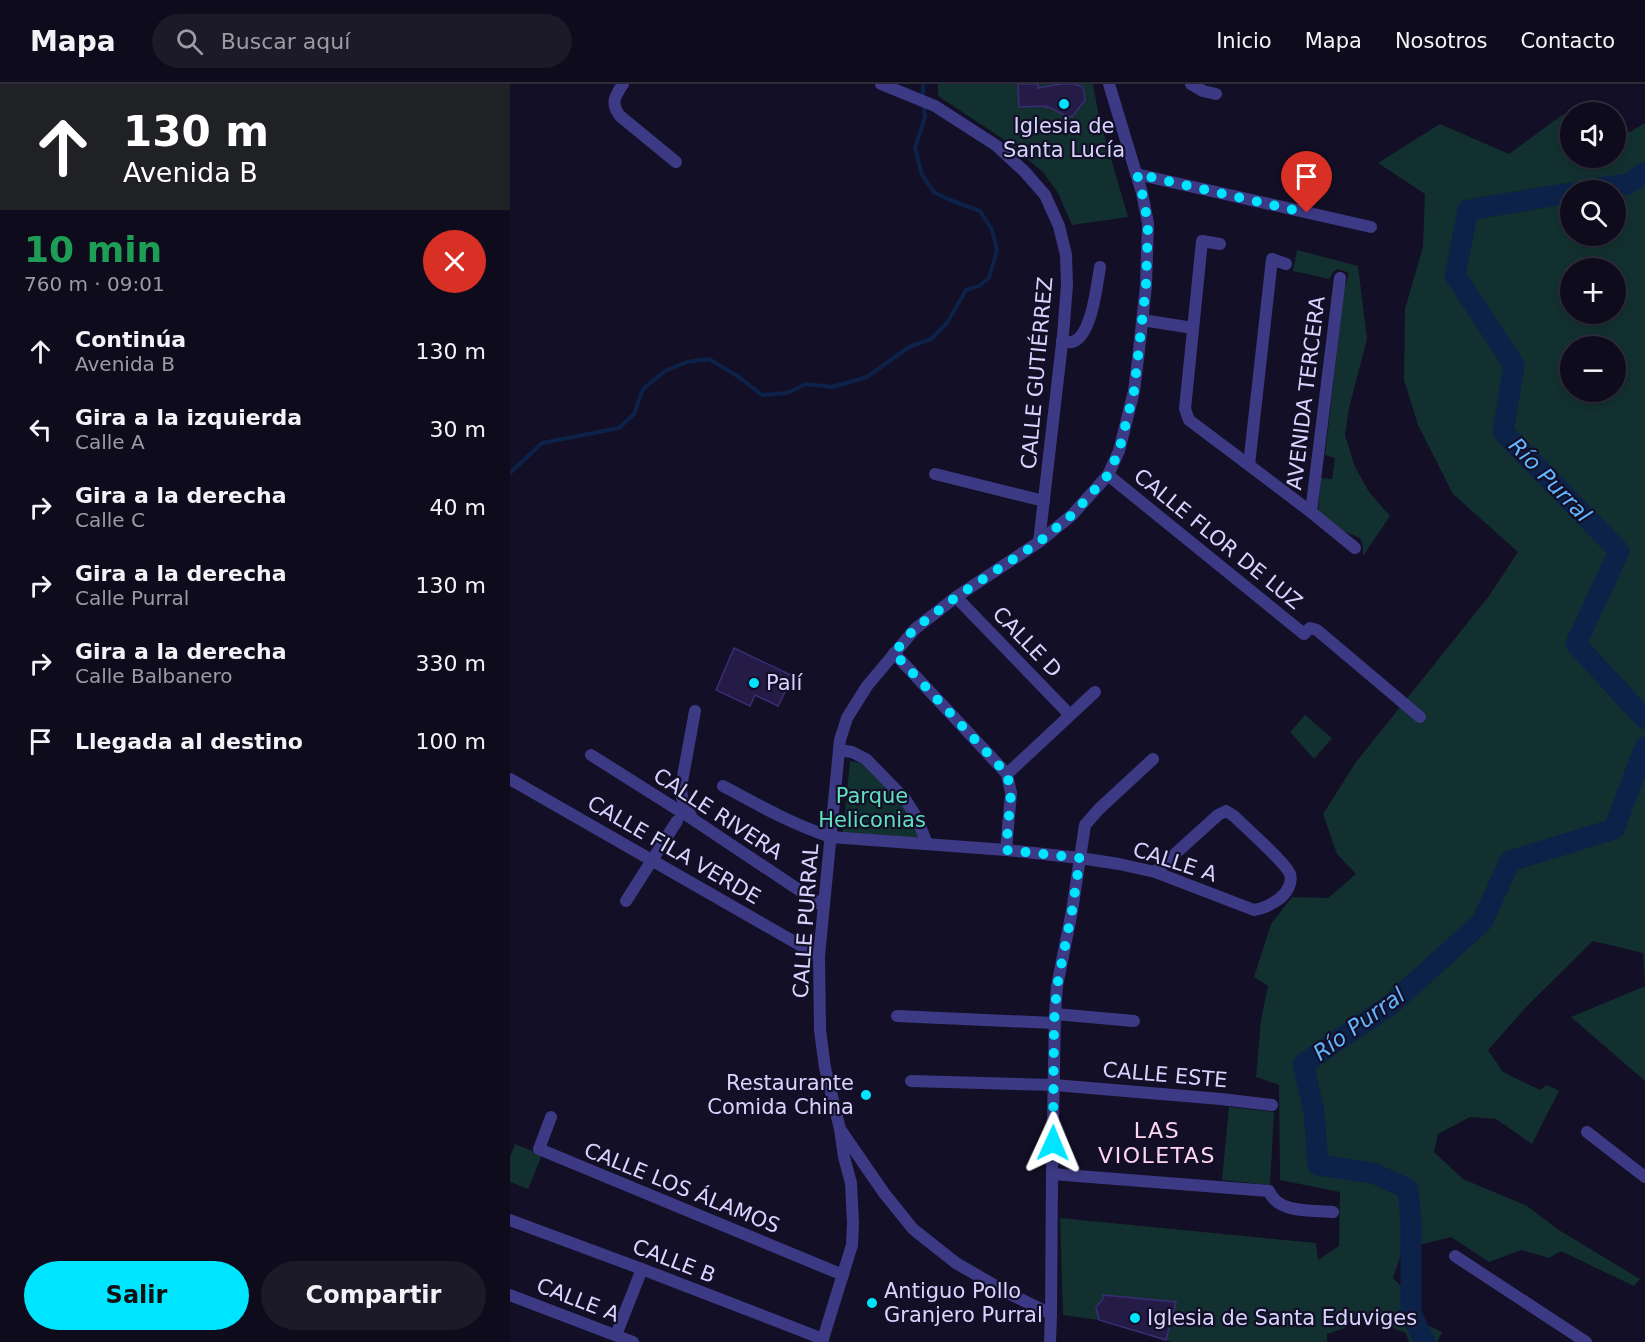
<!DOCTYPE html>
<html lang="es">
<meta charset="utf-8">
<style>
:root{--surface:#0e0b1c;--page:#1c1929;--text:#f1f3f6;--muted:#9b9ba3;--line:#2e2b3b;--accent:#00e5ff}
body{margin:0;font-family:"DejaVu Sans",sans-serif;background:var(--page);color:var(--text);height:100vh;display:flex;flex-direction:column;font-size:22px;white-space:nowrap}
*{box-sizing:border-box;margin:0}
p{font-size:20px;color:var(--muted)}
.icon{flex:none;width:33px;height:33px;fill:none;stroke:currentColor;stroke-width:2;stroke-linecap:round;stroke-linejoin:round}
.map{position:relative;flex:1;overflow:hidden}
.details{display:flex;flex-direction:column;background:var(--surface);width:510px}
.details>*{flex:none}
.top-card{background:#202124;color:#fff;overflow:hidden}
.buttons{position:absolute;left:1050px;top:18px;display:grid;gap:12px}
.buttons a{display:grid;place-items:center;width:66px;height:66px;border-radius:50%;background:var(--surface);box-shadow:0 3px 9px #0003,0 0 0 2px var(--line);font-size:30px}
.pin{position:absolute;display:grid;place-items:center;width:51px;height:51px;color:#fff;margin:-62px -26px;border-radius:50% 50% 50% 0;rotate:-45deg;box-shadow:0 0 6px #0007}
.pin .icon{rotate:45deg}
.me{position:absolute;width:66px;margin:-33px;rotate:1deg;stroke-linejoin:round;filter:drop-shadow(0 0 4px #0008)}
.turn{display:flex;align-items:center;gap:21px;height:126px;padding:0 24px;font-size:27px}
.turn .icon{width:78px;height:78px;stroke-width:2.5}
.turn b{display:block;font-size:42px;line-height:51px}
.round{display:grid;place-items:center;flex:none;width:63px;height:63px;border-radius:32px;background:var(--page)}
.summary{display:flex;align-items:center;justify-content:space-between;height:102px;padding:0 24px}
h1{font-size:36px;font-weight:700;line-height:45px;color:#1e9e55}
.action{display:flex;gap:12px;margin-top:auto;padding:12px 24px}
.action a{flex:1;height:69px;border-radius:36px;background:var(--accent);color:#111;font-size:24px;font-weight:700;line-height:69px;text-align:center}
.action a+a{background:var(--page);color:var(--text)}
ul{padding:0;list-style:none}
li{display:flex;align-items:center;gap:18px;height:78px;padding:0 24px}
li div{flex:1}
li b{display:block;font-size:22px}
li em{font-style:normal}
header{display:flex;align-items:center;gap:36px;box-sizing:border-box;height:84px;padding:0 30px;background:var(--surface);border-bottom:2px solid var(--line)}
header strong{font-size:28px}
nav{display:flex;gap:33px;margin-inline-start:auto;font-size:21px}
.search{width:420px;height:54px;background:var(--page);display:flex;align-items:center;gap:15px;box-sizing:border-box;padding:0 21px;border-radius:33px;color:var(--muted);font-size:22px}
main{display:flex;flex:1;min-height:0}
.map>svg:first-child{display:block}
</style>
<header>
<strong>Mapa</strong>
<div class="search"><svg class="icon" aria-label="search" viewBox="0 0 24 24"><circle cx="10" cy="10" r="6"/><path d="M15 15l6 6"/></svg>Buscar aquí</div>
<nav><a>Inicio</a><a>Mapa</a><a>Nosotros</a><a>Contacto</a></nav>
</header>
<main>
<section class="details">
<div class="top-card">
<div class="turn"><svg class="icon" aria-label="ahead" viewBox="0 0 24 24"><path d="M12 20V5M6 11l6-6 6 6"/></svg><div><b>130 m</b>Avenida B</div></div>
</div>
<div class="summary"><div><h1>10 min</h1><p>760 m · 09:01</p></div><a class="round" style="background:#d93025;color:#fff"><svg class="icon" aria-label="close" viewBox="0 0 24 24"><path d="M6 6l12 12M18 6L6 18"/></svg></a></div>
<ul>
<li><svg class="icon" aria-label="ahead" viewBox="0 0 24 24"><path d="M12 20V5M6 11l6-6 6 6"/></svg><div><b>Continúa</b><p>Avenida B</p></div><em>130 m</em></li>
<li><svg class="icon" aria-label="left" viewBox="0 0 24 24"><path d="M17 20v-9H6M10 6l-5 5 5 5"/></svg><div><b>Gira a la izquierda</b><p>Calle A</p></div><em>30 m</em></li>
<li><svg class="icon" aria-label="right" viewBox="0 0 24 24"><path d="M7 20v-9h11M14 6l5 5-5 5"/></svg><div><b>Gira a la derecha</b><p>Calle C</p></div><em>40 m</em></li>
<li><svg class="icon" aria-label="right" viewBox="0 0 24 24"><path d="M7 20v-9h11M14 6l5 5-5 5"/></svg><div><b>Gira a la derecha</b><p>Calle Purral</p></div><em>130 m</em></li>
<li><svg class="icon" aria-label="right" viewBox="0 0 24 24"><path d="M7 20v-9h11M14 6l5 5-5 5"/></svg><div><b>Gira a la derecha</b><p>Calle Balbanero</p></div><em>330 m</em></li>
<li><svg class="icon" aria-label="arrive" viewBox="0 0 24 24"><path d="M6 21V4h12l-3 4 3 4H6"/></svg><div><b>Llegada al destino</b></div><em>100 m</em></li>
</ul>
<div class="action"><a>Salir</a><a>Compartir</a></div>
</section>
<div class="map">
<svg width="1135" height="1258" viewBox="0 0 1135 1258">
<rect width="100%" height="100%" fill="#130f26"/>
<!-- green -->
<g fill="#12302f" fill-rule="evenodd">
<path d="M428,0H552L533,4L536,24C542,23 553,31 562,33L575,16L573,3L564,0H583L589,33L618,133L562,141L548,109L533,88L493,55L428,12Z"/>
<path d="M1052,31L1060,33V74H1106V45L1120,48L1135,39V997L1061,933L1135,902L1133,869L1083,857L1019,920L978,966L993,988L1030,1006L1037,1001L1049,1007L1022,1060L986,1035L960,1033L928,1050L924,1068L953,1095L1017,1122L1049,1146L1130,1195L1124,1202L1051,1167L1039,1174L1011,1166L979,1178L941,1153L893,1165L883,1194L894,1205L906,1236L932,1248L927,1258H899L896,1249L870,1239L848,1232L835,1244L817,1250V1258H662L656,1256L594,1212L593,1215L586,1223L590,1232L589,1236L553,1231L550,1134L806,1159L808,1176L829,1162L830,1108L770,1096L769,1001L746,993L751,936L758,902L744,893L761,840L782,813L818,814L846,790L827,770L813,730L846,678L979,512L1008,468L943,410L908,341L894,296L895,225L913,163L915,110L868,79L930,40L999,70ZM1060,106H1106V152H1060ZM1060,184H1106V230H1060ZM1060,262H1106V308H1060Z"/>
<polygon points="787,166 848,182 857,255 839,324 835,351 845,383 859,408 880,432 853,472 853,461 850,454 831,446 808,427 811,394 822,395 825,374 815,371 834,207 839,189 827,185 823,188 819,195 783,187"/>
<polygon points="795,631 822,654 804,675 780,648"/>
<polygon points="340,677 355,680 386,712 405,735 409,754 333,748"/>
<polygon points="719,1023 764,1028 760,1101 712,1096"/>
<polygon points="5,1060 32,1071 18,1105 0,1098 0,1073"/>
</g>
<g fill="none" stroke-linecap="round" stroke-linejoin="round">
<!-- stream -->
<g stroke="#0c2248" stroke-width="4">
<polyline points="413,0 413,14"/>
<polyline points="0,389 32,359 109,344 124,330 133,305 155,287 177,278 199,275 229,293 252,311 277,309 296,300 322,303 357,293 399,263 421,255 437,239 456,206 469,202 479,194 487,166 482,146 470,127 440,116 424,108 412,91 405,64 415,33 414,22"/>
</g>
<!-- river -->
<g stroke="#0c2248" stroke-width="21">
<polyline points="1076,106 1118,100 1135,88"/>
<polyline points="1060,109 958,126 945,191 1004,281 993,348 1109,467 1066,560 1135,635"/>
<polyline points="915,1258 901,1230 901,1137 898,1105 863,1089 808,1081 804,1027 793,980 879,922 972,838 1000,777 1104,745 1135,663"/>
</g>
</g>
<!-- building -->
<g fill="#241b47" stroke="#3b2d73" stroke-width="1.5">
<polygon points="508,0 528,0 528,4 551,0 564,0 573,3 575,16 562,33 554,31 539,23 536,24 536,22 509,23"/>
<polygon points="224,564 283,592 268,622 245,611 240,622 206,606"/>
<polygon points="593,1211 666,1218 656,1256 589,1236 586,1223 593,1215"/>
</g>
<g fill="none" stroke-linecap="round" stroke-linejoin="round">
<!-- minor -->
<g stroke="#3d3a85" stroke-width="12">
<path d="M113,0C105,12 100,19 110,32L166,78"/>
<polyline points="371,0 425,22 487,62 515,88 535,111 549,142 556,171 557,201 553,251 529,458"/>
<polyline points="681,0 693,7 706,10"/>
<polyline points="626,90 861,143"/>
<polyline points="710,160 692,157 675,325 679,336 801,428 845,464"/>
<polyline points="632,236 683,244"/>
<path d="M552,257C556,257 559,259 562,258C582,253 587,200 590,183"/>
<polyline points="739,381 762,175 776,180"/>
<polyline points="425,390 534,417"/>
<polyline points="598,391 794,550 800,544 807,546 910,633"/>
<polyline points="801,428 830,194"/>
<polyline points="446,513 560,631"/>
<polyline points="384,569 497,690 501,709 496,766"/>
<polyline points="329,666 342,668 356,675 395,715 407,734 417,760"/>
<polyline points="81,671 184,736 313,822"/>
<polyline points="497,690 585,608"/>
<polyline points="0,695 309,872"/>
<path d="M213,702C248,721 282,740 321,753L496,766L570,774L609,780L645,788L744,826C755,824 760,821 769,815C776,810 783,799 780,790C776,779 735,743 724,732L716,727L708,731L645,788"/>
<polyline points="181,732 172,714 171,703 185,627"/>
<polyline points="116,817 167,737"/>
<polyline points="545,930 624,937"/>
<polyline points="387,932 544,939"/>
<polyline points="401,997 544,1001 711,1015 762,1021"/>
<polyline points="41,1033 29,1065 333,1191"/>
<polyline points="332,1048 374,1109 403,1145 446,1179 498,1209 541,1230 540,1258"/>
<polyline points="1077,1048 1135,1093"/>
<path d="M542,1090L759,1107C768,1130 802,1126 823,1128"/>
<polyline points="0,1136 132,1185 313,1255"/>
<polyline points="945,1172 1076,1258"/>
<polyline points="0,1211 123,1258"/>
<polyline points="541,1230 542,1090 545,930 547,902 562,827 575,741 589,725 643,675"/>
<polyline points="106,1251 132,1185"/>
<polyline points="312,1258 342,1161 343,1139 341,1099 334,1073 330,1045 315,984 310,946 309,872 330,656 337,634 357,602 405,545 446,513 529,458 562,431 598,391 609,367 624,307 628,275 636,202 638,139 632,109 599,0"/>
</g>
</g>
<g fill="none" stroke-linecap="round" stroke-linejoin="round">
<!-- route -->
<polyline stroke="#00e5ff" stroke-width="10" stroke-dasharray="0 18" points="543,1059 544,939 547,902 562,827 570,774 496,766 501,709 497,690 384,569 405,544 419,534 446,513 529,458 562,431 598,391 609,367 624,307 636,202 638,139 632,109 627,90 797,129"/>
</g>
<!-- markers -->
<g fill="#00e5ff" stroke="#130f26" stroke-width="2">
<circle cx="554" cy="20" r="6"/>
<circle cx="244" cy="599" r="6"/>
<circle cx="356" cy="1011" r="6"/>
<circle cx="362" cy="1219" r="6"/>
<circle cx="625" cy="1234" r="6"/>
</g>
<g text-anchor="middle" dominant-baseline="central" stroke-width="4.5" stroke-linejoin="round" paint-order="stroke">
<!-- poi labels -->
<g font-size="21" fill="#d9d4ff" stroke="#130f26" text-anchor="start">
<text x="554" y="42" text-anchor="middle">Iglesia de<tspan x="554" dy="24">Santa Lucía</tspan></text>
<text x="256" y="599">Palí</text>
<text x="344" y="999" text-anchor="end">Restaurante<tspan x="344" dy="24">Comida China</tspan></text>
<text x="374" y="1207">Antiguo Pollo<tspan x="374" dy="24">Granjero Purral</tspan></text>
<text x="637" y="1234">Iglesia de Santa Eduviges</text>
</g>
<!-- street labels -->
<g font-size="21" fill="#d9d4ff" stroke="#130f26">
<text transform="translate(527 289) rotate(-85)">CALLE GUTIÉRREZ</text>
<text transform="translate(796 309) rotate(-83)">AVENIDA TERCERA</text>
<text transform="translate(708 455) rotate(39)">CALLE FLOR DE LUZ</text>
<text transform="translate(517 558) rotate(46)">CALLE D</text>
<text transform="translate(208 730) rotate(33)">CALLE RIVERA</text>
<text transform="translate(164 766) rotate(30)">CALLE FILA VERDE</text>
<text transform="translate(665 778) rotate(18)">CALLE A</text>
<text transform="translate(296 837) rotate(-86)">CALLE PURRAL</text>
<text transform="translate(655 991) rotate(5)">CALLE ESTE</text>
<text transform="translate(172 1104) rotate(22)">CALLE LOS ÁLAMOS</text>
<text transform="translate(164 1177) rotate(21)">CALLE B</text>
<text transform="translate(68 1216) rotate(21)">CALLE A</text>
</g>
<!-- park labels -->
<g font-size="21" fill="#5fe0c0" stroke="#130f26">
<text x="362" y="712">Parque<tspan x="362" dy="24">Heliconias</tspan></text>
</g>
<!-- water labels -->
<g font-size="22" font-style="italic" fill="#62b6ff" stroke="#130f26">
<text transform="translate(1040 396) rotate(46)">Río Purral</text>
<text transform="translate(849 940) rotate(-36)">Río Purral</text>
</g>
<!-- neighbourhood labels -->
<g font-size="22" letter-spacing="1.5" fill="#ffd6f0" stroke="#130f26">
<text x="647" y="1046">LAS<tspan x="647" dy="25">VIOLETAS</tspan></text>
</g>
</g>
</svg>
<div class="buttons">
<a><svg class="icon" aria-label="sound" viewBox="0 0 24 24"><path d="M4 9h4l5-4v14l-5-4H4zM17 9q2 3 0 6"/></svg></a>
<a><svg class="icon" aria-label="search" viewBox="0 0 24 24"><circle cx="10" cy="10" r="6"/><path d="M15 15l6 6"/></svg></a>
<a>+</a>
<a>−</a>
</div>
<div class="pin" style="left:797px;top:129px;background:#d93025"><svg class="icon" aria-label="arrive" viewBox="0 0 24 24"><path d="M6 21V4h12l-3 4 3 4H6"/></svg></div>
<svg class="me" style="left:543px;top:1059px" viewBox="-20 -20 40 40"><path d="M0-17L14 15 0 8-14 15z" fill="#00e5ff" stroke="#fff" stroke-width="4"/></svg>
</div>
</main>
